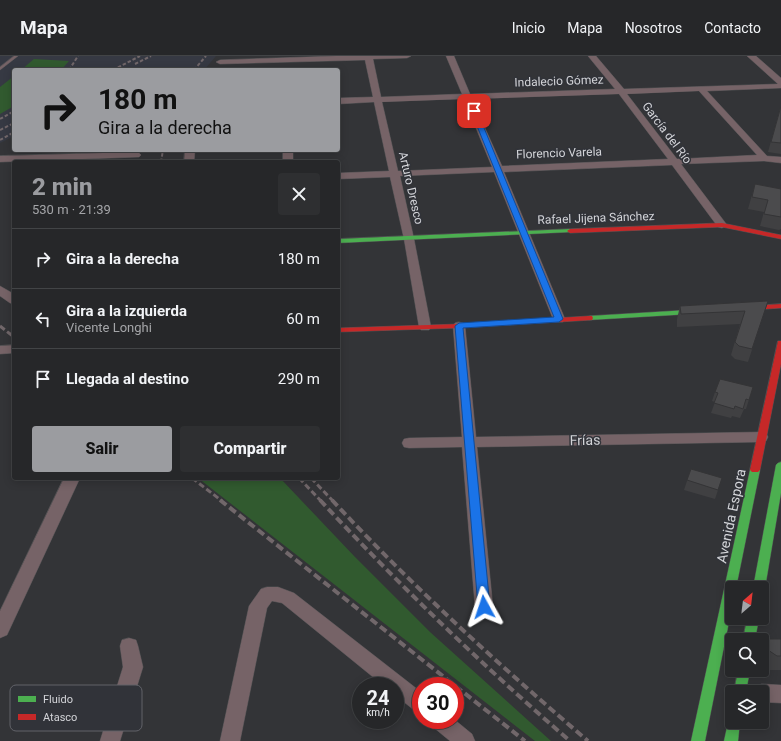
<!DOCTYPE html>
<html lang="es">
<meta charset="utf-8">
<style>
:root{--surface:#262729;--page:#2e2f31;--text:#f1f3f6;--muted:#a4a5a8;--line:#424446;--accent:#9b9ca0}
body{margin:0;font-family:Roboto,sans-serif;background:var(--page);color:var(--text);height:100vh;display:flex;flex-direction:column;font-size:15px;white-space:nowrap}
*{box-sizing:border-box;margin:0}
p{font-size:13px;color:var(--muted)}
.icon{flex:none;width:22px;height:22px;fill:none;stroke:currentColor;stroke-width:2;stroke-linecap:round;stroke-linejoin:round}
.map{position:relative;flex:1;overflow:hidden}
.details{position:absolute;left:12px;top:104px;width:328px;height:320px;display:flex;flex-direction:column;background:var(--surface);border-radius:4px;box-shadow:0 2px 10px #0003,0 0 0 1px var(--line)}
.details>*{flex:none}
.hud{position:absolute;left:12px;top:12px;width:328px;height:84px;border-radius:4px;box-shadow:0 2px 10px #0003,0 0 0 1px var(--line);background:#9b9ca0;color:#111;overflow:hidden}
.needle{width:26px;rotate:28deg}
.controls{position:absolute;left:725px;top:525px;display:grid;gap:8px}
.controls a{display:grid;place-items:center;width:44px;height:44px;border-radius:4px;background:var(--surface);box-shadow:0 2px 10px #0003,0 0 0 1px var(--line);font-size:20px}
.speed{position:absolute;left:352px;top:621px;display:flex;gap:8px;font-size:20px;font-weight:700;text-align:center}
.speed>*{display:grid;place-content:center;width:52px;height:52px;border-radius:50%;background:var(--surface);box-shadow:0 2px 10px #0003,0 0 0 1px var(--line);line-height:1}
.speed small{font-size:10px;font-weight:400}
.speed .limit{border:6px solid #d22;background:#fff;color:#111}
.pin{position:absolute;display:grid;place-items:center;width:34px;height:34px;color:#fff;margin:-17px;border-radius:8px;box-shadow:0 2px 6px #0006}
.me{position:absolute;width:44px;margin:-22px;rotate:355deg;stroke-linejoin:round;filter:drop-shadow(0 0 3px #0008)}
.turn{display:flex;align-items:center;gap:14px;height:84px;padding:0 20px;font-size:18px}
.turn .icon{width:52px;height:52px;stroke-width:2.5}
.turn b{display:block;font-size:28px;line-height:34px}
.round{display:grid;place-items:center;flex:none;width:42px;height:42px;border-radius:4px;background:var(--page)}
.overview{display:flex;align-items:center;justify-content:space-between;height:68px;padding:0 20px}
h1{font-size:24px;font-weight:800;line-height:30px;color:var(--accent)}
.primary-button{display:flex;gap:8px;margin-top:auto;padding:8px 20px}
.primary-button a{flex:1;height:46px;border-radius:4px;background:var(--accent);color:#111;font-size:16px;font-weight:800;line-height:46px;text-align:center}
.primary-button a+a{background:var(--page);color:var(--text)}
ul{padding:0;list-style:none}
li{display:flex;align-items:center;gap:12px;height:60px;padding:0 20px;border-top:1px solid var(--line)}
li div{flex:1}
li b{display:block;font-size:15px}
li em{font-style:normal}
header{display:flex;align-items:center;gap:24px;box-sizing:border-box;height:56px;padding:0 20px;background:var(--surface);border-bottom:1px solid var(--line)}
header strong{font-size:19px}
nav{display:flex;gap:22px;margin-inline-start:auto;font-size:14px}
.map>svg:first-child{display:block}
</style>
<header>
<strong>Mapa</strong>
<nav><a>Inicio</a><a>Mapa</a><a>Nosotros</a><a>Contacto</a></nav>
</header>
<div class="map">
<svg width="781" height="685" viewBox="0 0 781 685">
<rect width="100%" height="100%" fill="#333437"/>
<!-- built -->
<polygon fill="#363943" points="0,0 216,0 204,14 14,14 14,80 0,87"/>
<!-- green -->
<g fill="#315a2f">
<polygon points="34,3 69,5 61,14 21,14"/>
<polygon points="14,20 14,50 0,58 0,31"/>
<polygon points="198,422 280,422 355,501 430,576 551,685 535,685"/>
</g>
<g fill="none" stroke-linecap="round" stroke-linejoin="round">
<!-- lane casing -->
<g stroke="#515153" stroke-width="1">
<polygon id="lane" points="14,0 18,0 0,14 0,11"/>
</g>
<!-- street casing -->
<g stroke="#515153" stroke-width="1">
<g id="street">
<path d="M336,0H411L407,2L373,3L381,41L462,38L446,0H454L470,38L615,33L588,0H596L624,33L778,28L747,0H756L781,22V32L707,35L767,100L781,101V107L764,105L681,108L727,169L722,172L718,171L672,109L504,116L565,263L563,266H555L553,263L494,116L400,120L414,183L431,271L429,274H421L419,271L404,183L390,121L338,123V117L389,115L374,46L338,48V42L373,41L365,4L220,8L216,6L220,4ZM699,35L757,99L677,103L627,38ZM619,38L668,103L502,110L472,43ZM464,43L492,111L398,115L382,46Z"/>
<polygon points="185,94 195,94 194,106 184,106"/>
<rect x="283" y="94" width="10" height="12"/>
<polygon points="136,96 139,97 141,99 139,101 0,106 0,100"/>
<polygon points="0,230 14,238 14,248 10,247 0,240"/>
<polygon points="459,266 463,267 465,270 476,381 761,376 766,377 768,381 766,385 761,386 477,391 493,551 490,556 484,558 478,556 475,551 462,391 409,392 404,391 402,387 404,383 409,382 462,381 453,270 455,267"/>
<polygon points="14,289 14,297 0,298 0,290"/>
<polygon points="64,422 80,422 7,579 0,582 0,555"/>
<polygon points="267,531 278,531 294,537 421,636 421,657 414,654 395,639 395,630 384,630 282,547 272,545 267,552 240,685 220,685 249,550 261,533"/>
<polygon points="129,582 136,584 138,590 143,611 120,685 100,685 123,611 120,590 122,584"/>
<polygon points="762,628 781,629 781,647 762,646 762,636 753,636 755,631"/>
<polygon points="430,664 455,664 472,678 475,685 450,685 433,671"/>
</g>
</g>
<!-- fast casing -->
<g stroke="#515153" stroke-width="1">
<g id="fast">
<polygon points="570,173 573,175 572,176 338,187 338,183"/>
<polygon points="705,253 708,253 709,255 708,257 589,264 585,262 589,260"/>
<polygon points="781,406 781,437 765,532 762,536 762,532 753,532 776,409 778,407"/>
<polygon points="755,411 758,412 760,414 736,532 732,532 732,551 705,685 691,685 750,414 752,412"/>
<polygon points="747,562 759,562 755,584 743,584"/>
<polygon points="738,614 750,614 746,636 734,636"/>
<polygon points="732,661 732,666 740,666 738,685 724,685 729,662"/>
</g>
</g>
<!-- jam casing -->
<g stroke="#515153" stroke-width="1">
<g id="jam">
<polygon points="722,167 781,179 781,183 722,171 570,177 567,175 570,173"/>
<polygon points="781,248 781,252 739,255 735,253 739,251"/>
<polygon points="589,260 592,260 593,262 592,264 459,272 338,276 338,272 459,268"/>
<polygon points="778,285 781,285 781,308 760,414 758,416 752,416 750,414"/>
</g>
</g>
<!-- lane -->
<use href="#lane" fill="#766367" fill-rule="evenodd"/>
<!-- street -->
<use href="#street" fill="#766367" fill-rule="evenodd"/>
<!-- fast -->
<use href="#fast" fill="#4caf50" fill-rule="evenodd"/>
<!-- jam -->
<use href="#jam" fill="#c62828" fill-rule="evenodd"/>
<!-- rail-far2 -->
<g stroke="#71676a" stroke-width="2" stroke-dasharray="3.5 2" stroke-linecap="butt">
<polyline points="135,8 151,0"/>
<polyline points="69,14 78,0"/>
<polyline points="113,14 140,0"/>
<polyline points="194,14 206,0"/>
<polyline points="0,63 14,55"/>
<polyline points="0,74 14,67"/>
<polyline points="0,84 14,76"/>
<polyline points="161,106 163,94"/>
</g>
<!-- rail-far1 -->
<g stroke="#71676a" stroke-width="3" stroke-dasharray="6 3" stroke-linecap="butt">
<polyline points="0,270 14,281"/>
<polyline points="192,422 222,445"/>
<polyline points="299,422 321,445"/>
<polyline points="311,422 333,445"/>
</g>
<!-- rail -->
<g stroke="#71676a" stroke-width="4" stroke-dasharray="8 4" stroke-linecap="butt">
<polyline points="220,444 525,685"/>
<path d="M320,444C399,529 482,609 570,685"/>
<path d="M332,444C412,530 499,609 588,685"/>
</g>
</g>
<!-- wall -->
<g fill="#404042">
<polygon points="781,49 781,98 768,96"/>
<polygon points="755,128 781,133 781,173 779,174 760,170 764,156 748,153"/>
<polygon points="768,245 748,306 735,303 731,299 740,268 677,271 677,263 680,250"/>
<polygon points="753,331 746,353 744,353 740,362 732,360 731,362 711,357 715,346 712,345 715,336"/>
<polygon points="691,413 718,434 715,443 684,434"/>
<polygon points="769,583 781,583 781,614 770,614 762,608 762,596"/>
</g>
<!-- building -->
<g fill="#4b4b4d" stroke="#343436">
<polygon points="781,50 781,87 771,86"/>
<polygon points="755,128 781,133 781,161 764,158 768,144 752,141"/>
<polygon points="768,245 752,293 739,290 735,286 745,255 681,258 680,250"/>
<polygon points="720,323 753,331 749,344 746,343 743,353 735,350 734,353 714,347 718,337 715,336"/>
<polygon points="691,413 722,422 718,434 687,424"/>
<polygon points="769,583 781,583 781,600 777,600 768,594"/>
</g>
<!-- route -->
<polygon fill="#1a73e8" stroke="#114b97" points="474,53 477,55 563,263 559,266 463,272 490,551 488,554 484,556 480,554 478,551 455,270 459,267 554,261 471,55"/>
<g text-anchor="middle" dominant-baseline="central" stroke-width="3" stroke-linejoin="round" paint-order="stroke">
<!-- far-street labels -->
<g font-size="12" fill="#d3d4d8" stroke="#313339">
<text transform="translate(559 25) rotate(-2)">Indalecio Gómez</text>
<text transform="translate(667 77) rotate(53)">García del Río</text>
<text transform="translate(559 97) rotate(-2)">Florencio Varela</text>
<text transform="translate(411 132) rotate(77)">Arturo Dresco</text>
<text transform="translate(596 162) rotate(-2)">Rafael Jijena Sánchez</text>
</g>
<!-- street labels -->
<g font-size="14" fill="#d3d4d8" stroke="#313339">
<text transform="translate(585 384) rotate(-1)">Frías</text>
<text transform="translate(731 460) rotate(-78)">Avenida Espora</text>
</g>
</g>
<!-- legend -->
<rect x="10" y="629" width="132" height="46" rx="6" fill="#313339" stroke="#626369" stroke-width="1"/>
<rect x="18" y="640" width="18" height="6" fill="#4caf50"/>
<rect x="18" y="658" width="18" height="6" fill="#c62828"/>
<g font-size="11" fill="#d3d4d8">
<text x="43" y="647">Fluido</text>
<text x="43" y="665">Atasco</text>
</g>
</svg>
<div class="controls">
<a><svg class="needle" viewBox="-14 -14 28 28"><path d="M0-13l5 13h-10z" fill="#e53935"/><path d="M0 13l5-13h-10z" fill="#a4a5a8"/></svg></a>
<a><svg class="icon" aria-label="search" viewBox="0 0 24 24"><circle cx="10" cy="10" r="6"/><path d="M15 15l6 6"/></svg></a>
<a><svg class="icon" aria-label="layers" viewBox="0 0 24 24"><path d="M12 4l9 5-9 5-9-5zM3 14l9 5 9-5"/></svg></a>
</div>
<div class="speed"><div>24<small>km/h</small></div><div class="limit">30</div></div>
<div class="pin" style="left:474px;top:55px;background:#d93025"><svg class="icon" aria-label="arrive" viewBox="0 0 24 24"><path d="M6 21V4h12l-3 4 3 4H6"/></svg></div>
<svg class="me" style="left:484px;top:551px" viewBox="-20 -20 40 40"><path d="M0-17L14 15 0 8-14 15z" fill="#1a73e8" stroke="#fff" stroke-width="4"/></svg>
<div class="hud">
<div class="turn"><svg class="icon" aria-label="right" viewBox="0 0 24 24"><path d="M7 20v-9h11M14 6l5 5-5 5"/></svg><div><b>180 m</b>Gira a la derecha</div></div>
</div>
<section class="details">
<div class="overview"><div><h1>2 min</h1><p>530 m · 21:39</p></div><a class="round"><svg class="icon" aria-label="close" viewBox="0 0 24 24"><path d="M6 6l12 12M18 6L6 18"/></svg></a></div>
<ul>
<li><svg class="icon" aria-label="right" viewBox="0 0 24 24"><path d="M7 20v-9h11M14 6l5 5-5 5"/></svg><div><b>Gira a la derecha</b></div><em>180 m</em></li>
<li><svg class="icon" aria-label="left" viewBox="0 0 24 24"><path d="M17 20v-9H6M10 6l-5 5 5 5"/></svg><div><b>Gira a la izquierda</b><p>Vicente Longhi</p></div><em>60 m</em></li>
<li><svg class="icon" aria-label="arrive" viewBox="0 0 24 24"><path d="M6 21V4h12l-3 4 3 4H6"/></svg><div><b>Llegada al destino</b></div><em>290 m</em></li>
</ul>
<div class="primary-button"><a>Salir</a><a>Compartir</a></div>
</section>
</div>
